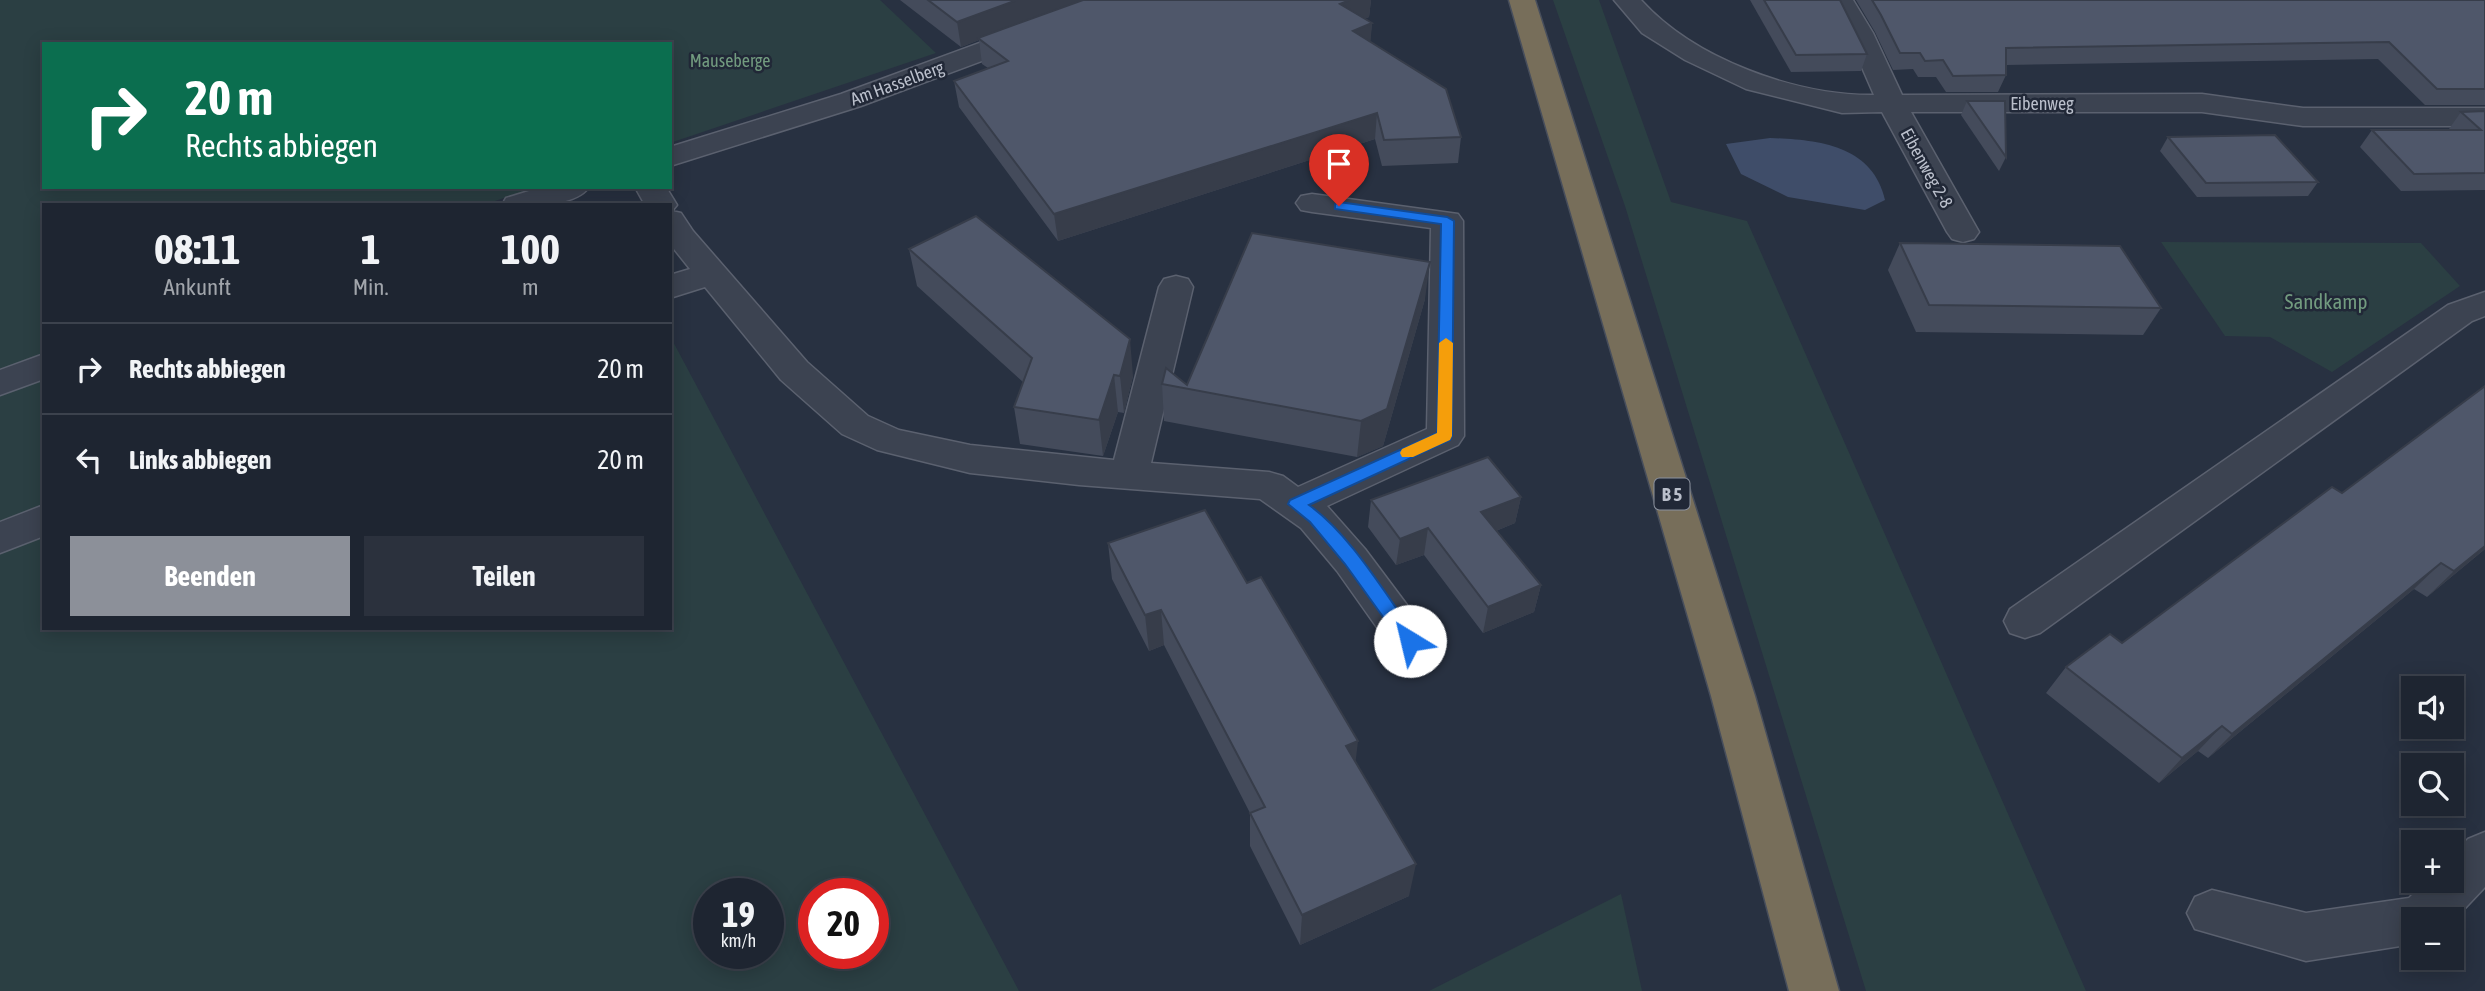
<!DOCTYPE html>
<html lang="de">
<meta charset="utf-8">
<style>
:root{--surface:#1e2531;--page:#2b313d;--text:#f1f3f6;--muted:#a1a5ab;--line:#3c424d;--accent:#8c9099}
body{margin:0;font-family:"Asap Condensed",sans-serif;background:var(--page);color:var(--text);height:100vh;display:flex;flex-direction:column;font-size:26px;white-space:nowrap}
*{box-sizing:border-box;margin:0}
p{font-size:23px;color:var(--muted)}
.icon{flex:none;width:38px;height:38px;fill:none;stroke:currentColor;stroke-width:2;stroke-linecap:round;stroke-linejoin:round}
.map{position:relative;flex:1;overflow:hidden}
.sheet{position:absolute;left:42px;top:203px;width:630px;height:427px;display:flex;flex-direction:column;background:var(--surface);border-radius:0px;box-shadow:0 4px 18px #0003,0 0 0 2px var(--line)}
.sheet>*{flex:none}
.hud{position:absolute;left:42px;top:42px;width:630px;height:147px;border-radius:0px;box-shadow:0 4px 18px #0003,0 0 0 2px var(--line);background:#0b6e4f;color:#fff;overflow:hidden}
.tools{position:absolute;left:2401px;top:676px;display:grid;gap:14px}
.tools a{display:grid;place-items:center;width:63px;height:63px;border-radius:0px;background:var(--surface);box-shadow:0 4px 18px #0003,0 0 0 2px var(--line);font-size:35px}
.speed{position:absolute;left:693px;top:878px;display:flex;gap:14px;font-size:35px;font-weight:700;text-align:center}
.speed>*{display:grid;place-content:center;width:91px;height:91px;border-radius:50%;background:var(--surface);box-shadow:0 4px 18px #0003,0 0 0 2px var(--line);line-height:1}
.speed small{font-size:18px;font-weight:400}
.speed .limit{border:10px solid #d22;background:#fff;color:#111}
.pin{position:absolute;display:grid;place-items:center;width:60px;height:60px;color:#fff;margin:-72px -30px;border-radius:50% 50% 50% 0;rotate:-45deg;box-shadow:0 0 7px #0007}
.pin .icon{rotate:45deg}
.me{position:absolute;width:77px;margin:-38px;rotate:324deg;stroke-linejoin:round;filter:drop-shadow(0 0 5px #0008)}
.turn{display:flex;align-items:center;gap:24px;height:147px;padding:0 28px;font-size:32px}
.turn .icon{width:91px;height:91px;stroke-width:2.5}
.turn b{display:block;font-size:49px;line-height:60px}
.eta{display:flex;justify-content:space-evenly;align-items:center;height:119px;text-align:center}
.eta b{font-size:42px;font-weight:700;line-height:49px}
.cta{display:flex;gap:14px;margin-top:auto;padding:14px 28px}
.cta a{flex:1;height:80px;border-radius:0px;background:var(--accent);color:#fff;font-size:28px;font-weight:700;line-height:80px;text-align:center}
.cta a+a{background:var(--page);color:var(--text)}
ul{padding:0;list-style:none}
li{display:flex;align-items:center;gap:21px;height:91px;padding:0 28px;border-top:2px solid var(--line)}
li div{flex:1}
li b{display:block;font-size:26px}
li em{font-style:normal}
.map>svg:first-child{display:block}
</style>
<div class="map">
<svg width="2485" height="991" viewBox="0 0 2485 991">
<rect width="100%" height="100%" fill="#283141"/>
<!-- green -->
<g fill="#2b3f43" fill-rule="evenodd">
<polygon points="0,0 880,0 936,53 670,143 670,44 44,44 44,187 537,187 483,205 44,205 44,360 0,378"/>
<polygon points="1553,0 1599,0 1671,202 1747,221 2086,991 1866,991 1625,206"/>
<polygon points="2161,242 2421,243 2460,286 2332,372 2270,337 2225,336"/>
<path d="M670,336L1019,991H0V393L44,375V628H670ZM709,894H768V954H709ZM814,894H873V954H814Z"/>
<polygon points="1621,894 1642,991 1429,991"/>
</g>
<!-- water -->
<path fill="#3f4d69" d="M1770,138C1819,140 1872,145 1885,200L1865,210L1788,197L1741,174L1726,144Z"/>
<g fill="none" stroke-linecap="round" stroke-linejoin="round">
<!-- minor casing -->
<g stroke="#5b616f" stroke-width="3">
<g id="minor">
<polygon points="1096,0 1133,0 1129,6 861,106 670,166 670,147 841,94"/>
<path d="M1614,0H1641C1694,59 1796,96 1874,95L1847,33L1827,0H1853L1873,33L1902,95L2202,94L2303,108H2485V126H2303L2202,112H1911L1979,232L1974,239L1963,242L1952,239L1947,232L1882,112L1842,113L1746,89L1685,60L1642,33Z"/>
<path d="M542,187H589C575,208 525,205 502,205L506,198Z"/>
<polygon points="635,187 666,187 677,205 672,211 681,213 693,231 807,362 868,416 899,430 970,445 1114,460 1159,287 1164,279 1176,276 1188,279 1193,287 1151,463 1269,472 1283,476 1298,487 1427,429 1431,228 1312,212 1301,210 1296,203 1301,196 1312,194 1458,214 1463,221 1464,436 1458,445 1327,506 1365,549 1425,629 1431,641 1425,653 1410,658 1395,653 1337,571 1301,528 1260,499 1079,485 970,473 877,450 842,434 781,380 705,287 670,298 670,275 690,269 670,244 670,205 645,205"/>
<polygon points="2485,292 2485,316 2472,321 2040,633 2025,638 2010,633 2004,621 2010,609 2448,305"/>
<polygon points="44,354 44,379 0,395 0,370"/>
<polygon points="44,505 44,536 0,553 0,522"/>
<polygon points="2485,832 2485,887 2452,922 2452,919 2413,919 2413,944 2306,961 2195,929 2187,913 2195,897 2212,890 2306,913 2409,898 2427,880 2452,880 2452,855 2468,839"/>
</g>
</g>
<!-- highway casing -->
<g stroke="#474e5c" stroke-width="3">
<polygon id="highway" points="1509,0 1535,0 1755,696 1839,991 1789,991 1711,696"/>
</g>
<!-- minor -->
<use href="#minor" fill="#3c4351" fill-rule="evenodd"/>
<!-- highway -->
<use href="#highway" fill="#776e5a" fill-rule="evenodd"/>
</g>
<!-- wall -->
<g fill="#444b5b">
<polygon points="900,0 1371,0 1369,17 1364,19 1372,23 1370,41 1461,137 1458,163 1382,166 1375,139 1058,241 959,107 954,81 988,68 982,64 979,40 961,47"/>
<polygon points="1750,0 1840,0 1867,54 1861,71 1791,72"/>
<polygon points="1856,0 2485,0 2485,105 2425,105 2378,59 2006,65 2006,75 1998,92 1946,92 1936,77 1918,77 1913,69 1893,70 1875,32"/>
<polygon points="1967,101 2006,157 1999,171 1961,115"/>
<polygon points="2485,111 2485,190 2401,191 2360,147 2372,130 2450,130 2449,129 2461,112"/>
<polygon points="2168,137 2318,182 2308,196 2197,197 2160,151"/>
<polygon points="1900,243 2161,308 2143,335 1916,332 1888,270"/>
<polygon points="909,249 1133,376 1124,413 1118,412 1103,456 1020,444 1014,407 1023,382 917,286"/>
<polygon points="1425,299 1383,446 1357,457 1164,421 1162,384 1187,385"/>
<polygon points="2485,386 2485,549 2427,597 2414,589 2208,758 2198,751 2159,783 2046,693 2066,667 2122,643 2342,493"/>
<polygon points="1521,497 1515,523 1496,531 1541,585 1534,612 1483,633 1424,555 1396,565 1368,527 1371,500"/>
<polygon points="1108,543 1247,583 1356,762 1409,896 1300,945 1250,846 1250,813 1164,645 1149,651 1112,579"/>
</g>
<!-- shaded-wall -->
<g fill="#373d4a">
<polygon points="1017,0 1088,0 978,38 979,40 961,47 957,22"/>
<polygon points="1350,0 1371,0 1369,17 1339,29 1340,4"/>
<polygon points="1372,23 1370,49 1353,31"/>
<polygon points="1377,113 1375,139 1058,241 1054,214"/>
<polygon points="1430,262 1425,299 1383,446 1357,457 1361,421"/>
<polygon points="1130,339 1133,376 1124,413 1120,376"/>
<polygon points="1114,375 1118,412 1103,456 1099,420"/>
<polygon points="1521,497 1515,523 1476,539 1481,512"/>
<polygon points="1428,528 1424,555 1396,565 1400,539"/>
<polygon points="2485,546 2485,549 2427,597 2454,571"/>
<polygon points="2441,563 2414,589 2208,758 2232,734"/>
<polygon points="1541,585 1534,612 1483,633 1488,607"/>
<polygon points="1161,610 1164,645 1149,651 1145,615"/>
<polygon points="2222,726 2198,751 2159,783 2182,758"/>
<polygon points="1358,741 1354,775 1346,746"/>
<polygon points="1416,864 1409,896 1300,945 1302,915"/>
</g>
<!-- building -->
<g fill="#4f576a" stroke="#373d4a" stroke-width="2">
<polygon points="928,0 1017,0 957,22"/>
<polygon points="1083,0 1350,0 1340,4 1372,23 1353,31 1446,89 1461,137 1384,140 1377,113 1054,214 954,81 1008,61 978,38"/>
<polygon points="1764,0 1840,0 1867,54 1796,55"/>
<polygon points="1872,0 2485,0 2485,89 2437,89 2389,42 2006,48 2006,75 1953,76 1943,60 1925,61 1920,53 1900,53 1881,15"/>
<polygon points="1967,101 2005,101 2006,157"/>
<polygon points="2485,111 2485,173 2414,174 2372,130 2481,130 2461,112"/>
<polygon points="2275,135 2318,182 2206,183 2168,137"/>
<polygon points="976,216 1130,339 1120,376 1114,375 1099,420 1014,407 1032,358 909,249"/>
<polygon points="1252,233 1430,262 1387,409 1361,421 1162,384 1166,368 1187,385"/>
<polygon points="1900,243 2120,246 2161,308 1929,305"/>
<polygon points="2485,386 2485,546 2454,571 2441,563 2232,734 2222,726 2182,758 2066,667 2110,634 2122,643 2332,487 2342,493"/>
<polygon points="1488,457 1521,497 1481,512 1541,585 1488,607 1428,528 1400,539 1371,500"/>
<polygon points="1205,510 1247,583 1261,577 1358,741 1346,746 1416,864 1302,915 1250,813 1265,807 1161,610 1145,615 1108,543"/>
</g>
<!-- route -->
<path fill="#1a73e8" stroke="#114b97" stroke-width="2" d="M1339,202L1447,217L1454,221L1452,436L1450,440L1309,505C1351,535 1385,594 1416,636L1419,641L1416,646H1404L1345,564L1310,522L1288,504L1290,500L1437,433L1441,224L1335,209V204Z"/>
<!-- slow -->
<polygon fill="#f59e0b" points="1446,338 1453,343 1452,436 1450,440 1413,457 1402,457 1400,453 1402,449 1437,433 1439,343"/>
<g text-anchor="middle" dominant-baseline="central" stroke-width="5" stroke-linejoin="round" paint-order="stroke">
<!-- far-park labels -->
<g font-size="18" fill="#729b7f" stroke="#212837">
<text x="730" y="60">Mauseberge</text>
</g>
<!-- far-street labels -->
<g font-size="18" fill="#babfcb" stroke="#212837">
<text transform="translate(897 83) rotate(-20)">Am Hasselberg</text>
<text x="2042" y="103">Eibenweg</text>
<text transform="translate(1927 168) rotate(61)">Eibenweg 2-8</text>
</g>
<!-- shield labels -->
<rect fill="#212837" stroke="#8c929f" stroke-width="2" x="1654.5" y="478.5" width="35" height="31" rx="5"/>
<g font-size="19" font-weight="bold" fill="#babfcb">
<text x="1672" y="494">B 5</text>
</g>
<!-- park labels -->
<g font-size="21" fill="#729b7f" stroke="#212837">
<text x="2326" y="301">Sandkamp</text>
</g>
</g>
</svg>
<div class="tools">
<a><svg class="icon" aria-label="sound" viewBox="0 0 24 24"><path d="M4 9h4l5-4v14l-5-4H4zM17 9q2 3 0 6"/></svg></a>
<a><svg class="icon" aria-label="search" viewBox="0 0 24 24"><circle cx="10" cy="10" r="6"/><path d="M15 15l6 6"/></svg></a>
<a>+</a>
<a>−</a>
</div>
<div class="speed"><div>19<small>km/h</small></div><div class="limit">20</div></div>
<div class="pin" style="left:1339px;top:206px;background:#d93025"><svg class="icon" aria-label="arrive" viewBox="0 0 24 24"><path d="M6 21V4h12l-3 4 3 4H6"/></svg></div>
<svg class="me" style="left:1410px;top:641px" viewBox="-20 -20 40 40"><circle r="19" fill="#fff"/><path d="M0-13L10 11 0 6-10 11z" fill="#1a73e8"/></svg>
<div class="hud">
<div class="turn"><svg class="icon" aria-label="right" viewBox="0 0 24 24"><path d="M7 20v-9h11M14 6l5 5-5 5"/></svg><div><b>20 m</b>Rechts abbiegen</div></div>
</div>
<section class="sheet">
<div class="eta">
<div><b>08:11</b><p>Ankunft</p></div>
<div><b>1</b><p>Min.</p></div>
<div><b>100</b><p>m</p></div>
</div>
<ul>
<li><svg class="icon" aria-label="right" viewBox="0 0 24 24"><path d="M7 20v-9h11M14 6l5 5-5 5"/></svg><div><b>Rechts abbiegen</b></div><em>20 m</em></li>
<li><svg class="icon" aria-label="left" viewBox="0 0 24 24"><path d="M17 20v-9H6M10 6l-5 5 5 5"/></svg><div><b>Links abbiegen</b></div><em>20 m</em></li>
</ul>
<div class="cta"><a>Beenden</a><a>Teilen</a></div>
</section>
</div>
